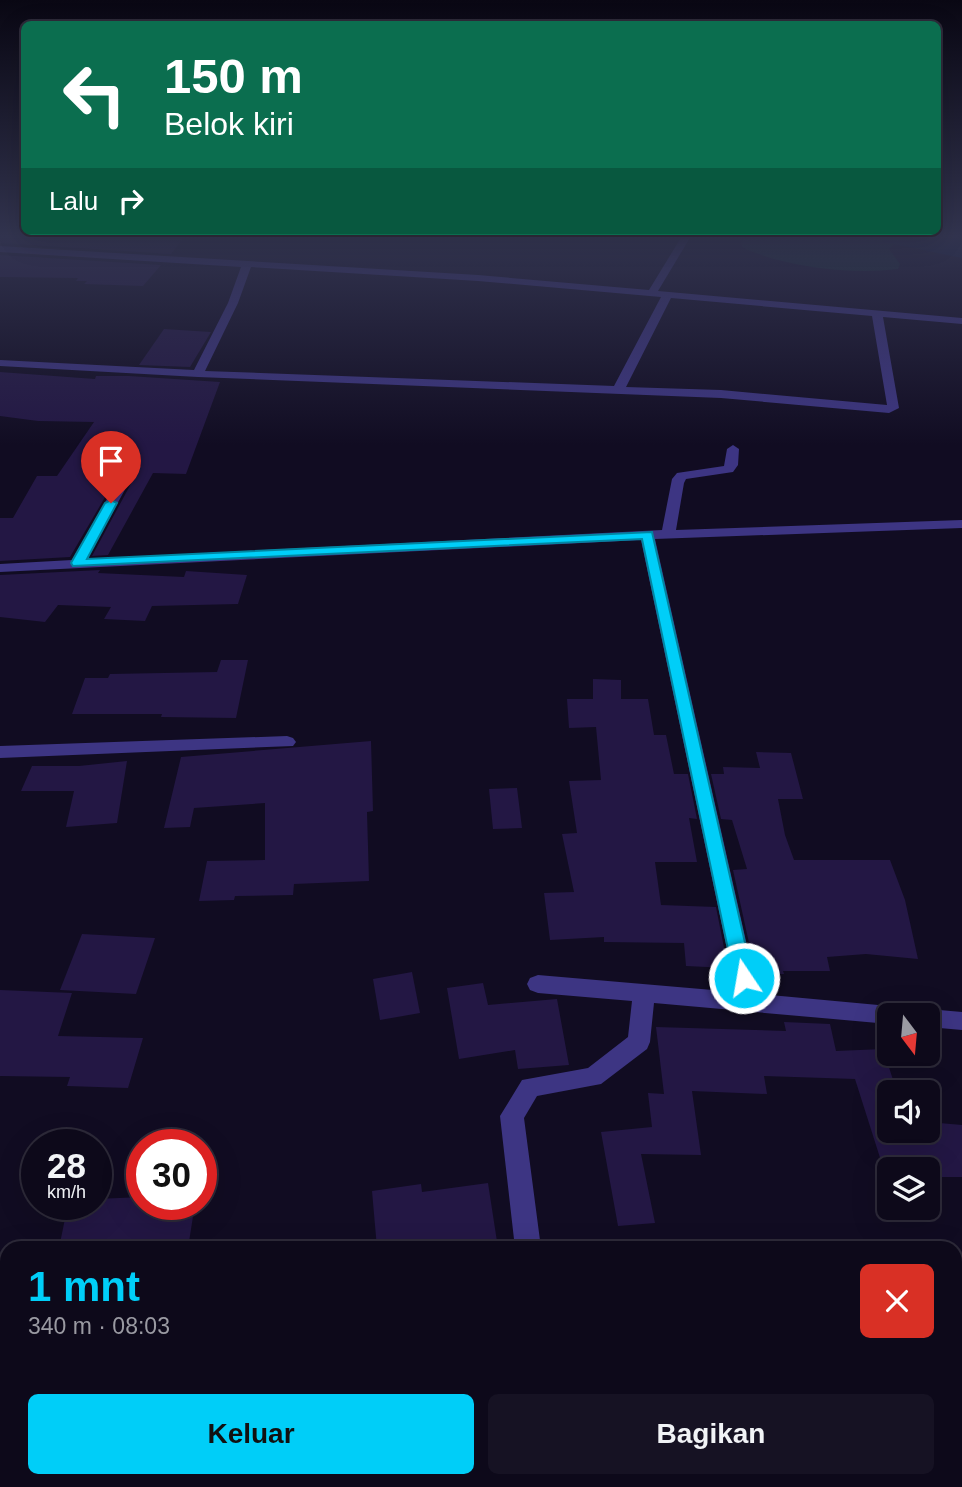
<!DOCTYPE html>
<html lang="id">
<meta charset="utf-8">
<style>
:root{--surface:#0d091a;--page:#161223;--text:#f1f3f6;--muted:#9a9aa2;--line:#2d2a39;--accent:#00cef8}
body{margin:0;font-family:Helvetica,sans-serif;background:var(--page);color:var(--text);height:100vh;display:flex;flex-direction:column;font-size:26px;white-space:nowrap}
*{box-sizing:border-box;margin:0}
p{font-size:23px;color:var(--muted)}
.icon{flex:none;width:38px;height:38px;fill:none;stroke:currentColor;stroke-width:2;stroke-linecap:round;stroke-linejoin:round}
.map{position:relative;flex:1;overflow:hidden}
.drawer{position:absolute;left:0px;top:1241px;width:962px;height:247px;display:flex;flex-direction:column;background:var(--surface);border-radius:21px 21px 0 0;box-shadow:0 7px 28px #0002,0 0 0 2px var(--line)}
.drawer>*{flex:none}
.banner{position:absolute;left:21px;top:21px;width:920px;height:214px;border-radius:10px;box-shadow:0 7px 28px #0002,0 0 0 2px var(--line);background:#0b6e4f;color:#fff;overflow:hidden}
.needle{width:46px;rotate:164deg}
.fabs{position:absolute;left:877px;top:1003px;display:grid;gap:14px}
.fabs a{display:grid;place-items:center;width:63px;height:63px;border-radius:10px;background:var(--surface);box-shadow:0 7px 28px #0002,0 0 0 2px var(--line);font-size:35px}
.speed{position:absolute;left:21px;top:1129px;display:flex;gap:14px;font-size:35px;font-weight:700;text-align:center}
.speed>*{display:grid;place-content:center;width:91px;height:91px;border-radius:50%;background:var(--surface);box-shadow:0 7px 28px #0002,0 0 0 2px var(--line);line-height:1}
.speed small{font-size:18px;font-weight:400}
.speed .limit{border:10px solid #d22;background:#fff;color:#111}
.pin{position:absolute;display:grid;place-items:center;width:60px;height:60px;color:#fff;margin:-72px -30px;border-radius:50% 50% 50% 0;rotate:-45deg;box-shadow:0 0 7px #0007}
.pin .icon{rotate:45deg}
.me{position:absolute;width:77px;margin:-38px;rotate:348deg;stroke-linejoin:round;filter:drop-shadow(0 0 5px #0008)}
.turn{display:flex;align-items:center;gap:24px;height:147px;padding:0 28px;font-size:32px}
.turn .icon{width:91px;height:91px;stroke-width:2.5}
.turn b{display:block;font-size:49px;line-height:60px}
.then{display:flex;align-items:center;height:66px;padding:0 28px;background:#0003;gap:14px;font-size:26px}
.round{display:grid;place-items:center;flex:none;width:74px;height:74px;border-radius:10px;background:var(--page)}
.head{display:flex;align-items:center;justify-content:space-between;height:119px;padding:0 28px}
h1{font-size:42px;font-weight:600;line-height:52px;color:var(--accent)}
.button{display:flex;gap:14px;margin-top:auto;padding:14px 28px}
.button a{flex:1;height:80px;border-radius:10px;background:var(--accent);color:#111;font-size:28px;font-weight:600;line-height:80px;text-align:center}
.button a+a{background:var(--page);color:var(--text)}
.map>svg:first-child{display:block}
</style>
<div class="map">
<svg width="962" height="1487" viewBox="0 0 962 1487">
<rect width="100%" height="100%" fill="#110c22"/>
<!-- green -->
<g fill="#0f2b2c">
<path d="M740,236H962V253L902,243L894,244L889,249L900,264L898,269C852,275 783,267 742,247Z"/>
<polygon points="622,1480 624,1487 373,1487 373,1481"/>
</g>
<g fill="none" stroke-linecap="round" stroke-linejoin="round">
<!-- river -->
<polygon fill="#071840" fill-rule="evenodd" points="880,236 941,236 962,240 962,258 884,242"/>
</g>
<!-- building -->
<g fill="#231744">
<polygon points="0,236 185,236 171,254 0,243"/>
<polygon points="0,255 161,265 143,286 84,284 87,281 76,281 78,278 0,277"/>
<polygon points="164,329 211,332 190,367 139,365"/>
<polygon points="0,372 95,379 96,376 129,376 220,382 186,474 153,473 108,555 92,556 141,465 134,458 125,463 70,557 0,561 0,518 13,518 37,476 57,476 94,422 38,421 0,416"/>
<polygon points="100,570 98,573 184,577 186,571 247,575 238,604 152,606 145,621 104,619 111,607 58,605 45,622 0,617 0,575"/>
<polygon points="221,660 248,660 236,718 161,717 162,714 72,714 85,678 108,678 110,674 217,672"/>
<polygon points="593,679 621,680 621,699 648,699 654,735 666,735 674,774 688,774 697,819 689,818 697,862 655,862 661,905 716,907 728,968 686,966 684,943 604,942 604,937 550,940 544,893 574,892 562,834 577,833 569,781 601,780 596,727 569,728 567,699 593,699"/>
<polygon points="371,741 373,811 367,812 369,881 294,884 293,895 235,896 234,900 199,901 207,861 265,860 265,803 194,808 190,827 164,828 181,757"/>
<polygon points="756,752 791,753 803,799 778,799 785,835 794,860 890,860 905,900 918,959 866,954 827,957 830,971 783,971 784,974 756,975 733,870 747,869 732,820 721,819 711,774 724,774 723,767 760,768"/>
<polygon points="127,761 117,823 66,827 74,791 21,791 32,766 79,766"/>
<polygon points="517,788 522,828 493,829 489,789"/>
<polygon points="82,934 155,938 136,994 60,990"/>
<polygon points="412,972 420,1013 380,1020 373,979"/>
<polygon points="483,983 488,1005 557,999 569,1065 518,1069 515,1050 459,1059 447,988"/>
<polygon points="0,990 72,993 58,1036 143,1038 128,1088 67,1086 70,1077 0,1076"/>
<polygon points="784,1022 830,1024 836,1051 883,1049 897,1092 889,1092 889,1130 928,1130 928,1122 962,1125 962,1177 928,1177 928,1169 889,1169 889,1186 855,1079 764,1076 767,1094 692,1091 701,1155 641,1154 655,1223 618,1226 601,1132 652,1127 648,1093 664,1094 656,1027 786,1031"/>
<polygon points="488,1183 498,1248 377,1248 372,1191 421,1184 422,1192"/>
<polygon points="142,1197 142,1204 195,1204 188,1248 59,1248 68,1204 96,1204 96,1199"/>
</g>
<g fill="none" stroke-linecap="round" stroke-linejoin="round">
<!-- street -->
<g fill="#3d3583" fill-rule="evenodd">
<path d="M682,236H691L658,291L962,318V324L883,317L899,408L889,413L721,398L198,377L0,366V360L194,370L228,303L241,267L0,252V246L478,275L649,290ZM251,267L478,281L661,297L614,386L205,371L238,303ZM671,298L872,316L887,405L721,390L626,387Z"/>
<polygon points="733,445 739,449 738,465 733,472 686,479 684,483 676,530 962,520 962,528 655,539 758,994 889,1006 897,1008 900,1015 889,1015 889,1024 654,1003 650,1042 647,1049 601,1084 537,1096 524,1118 541,1248 515,1248 500,1116 522,1080 588,1068 628,1037 632,1001 538,993 530,990 527,984 530,978 538,975 736,992 641,540 0,572 0,564 72,560 127,464 133,460 139,464 87,559 662,530 672,479 677,473 724,466 727,449"/>
<polygon points="287,736 293,738 296,742 293,746 0,758 0,746"/>
<polygon points="928,1009 962,1012 962,1030 928,1027 928,1015 918,1015"/>
<polygon points="7,1353 7,1381 0,1382 0,1354"/>
<polygon points="538,1480 568,1480 569,1487 539,1487"/>
</g>
</g>
<!-- sky -->
<linearGradient id="sky" x2="0" y2="1"><stop stop-color="#090713"/><stop offset="0.53" stop-color="#32344f"/><stop offset="1" stop-color="#32344f" stop-opacity="0"/></linearGradient>
<rect width="962" height="445" fill="url(#sky)"/>
<!-- route -->
<polygon fill="#00cef8" stroke="#0086a1" stroke-width="2" points="111,500 117,503 87,559 652,532 753,978 750,983 744,986 737,983 734,978 642,539 73,566 71,563 105,503"/>
</svg>
<div class="fabs">
<a><svg class="needle" viewBox="-14 -14 28 28"><path d="M0-13l5 13h-10z" fill="#e53935"/><path d="M0 13l5-13h-10z" fill="#9a9aa2"/></svg></a>
<a><svg class="icon" aria-label="sound" viewBox="0 0 24 24"><path d="M4 9h4l5-4v14l-5-4H4zM17 9q2 3 0 6"/></svg></a>
<a><svg class="icon" aria-label="layers" viewBox="0 0 24 24"><path d="M12 4l9 5-9 5-9-5zM3 14l9 5 9-5"/></svg></a>
</div>
<div class="speed"><div>28<small>km/h</small></div><div class="limit">30</div></div>
<div class="pin" style="left:111px;top:503px;background:#d93025"><svg class="icon" aria-label="arrive" viewBox="0 0 24 24"><path d="M6 21V4h12l-3 4 3 4H6"/></svg></div>
<svg class="me" style="left:744px;top:978px" viewBox="-20 -20 40 40"><circle r="17" fill="#00cef8" stroke="#fff" stroke-width="3"/><path d="M0-11L8 9 0 5-8 9z" fill="#fff"/></svg>
<div class="banner">
<div class="turn"><svg class="icon" aria-label="left" viewBox="0 0 24 24"><path d="M17 20v-9H6M10 6l-5 5 5 5"/></svg><div><b>150 m</b>Belok kiri</div></div>
<div class="then">Lalu<svg class="icon" aria-label="right" viewBox="0 0 24 24"><path d="M7 20v-9h11M14 6l5 5-5 5"/></svg></div>
</div>
<section class="drawer">
<div class="head"><div><h1>1 mnt</h1><p>340 m · 08:03</p></div><a class="round" style="background:#d93025;color:#fff"><svg class="icon" aria-label="close" viewBox="0 0 24 24"><path d="M6 6l12 12M18 6L6 18"/></svg></a></div>
<div class="button"><a>Keluar</a><a>Bagikan</a></div>
</section>
</div>
